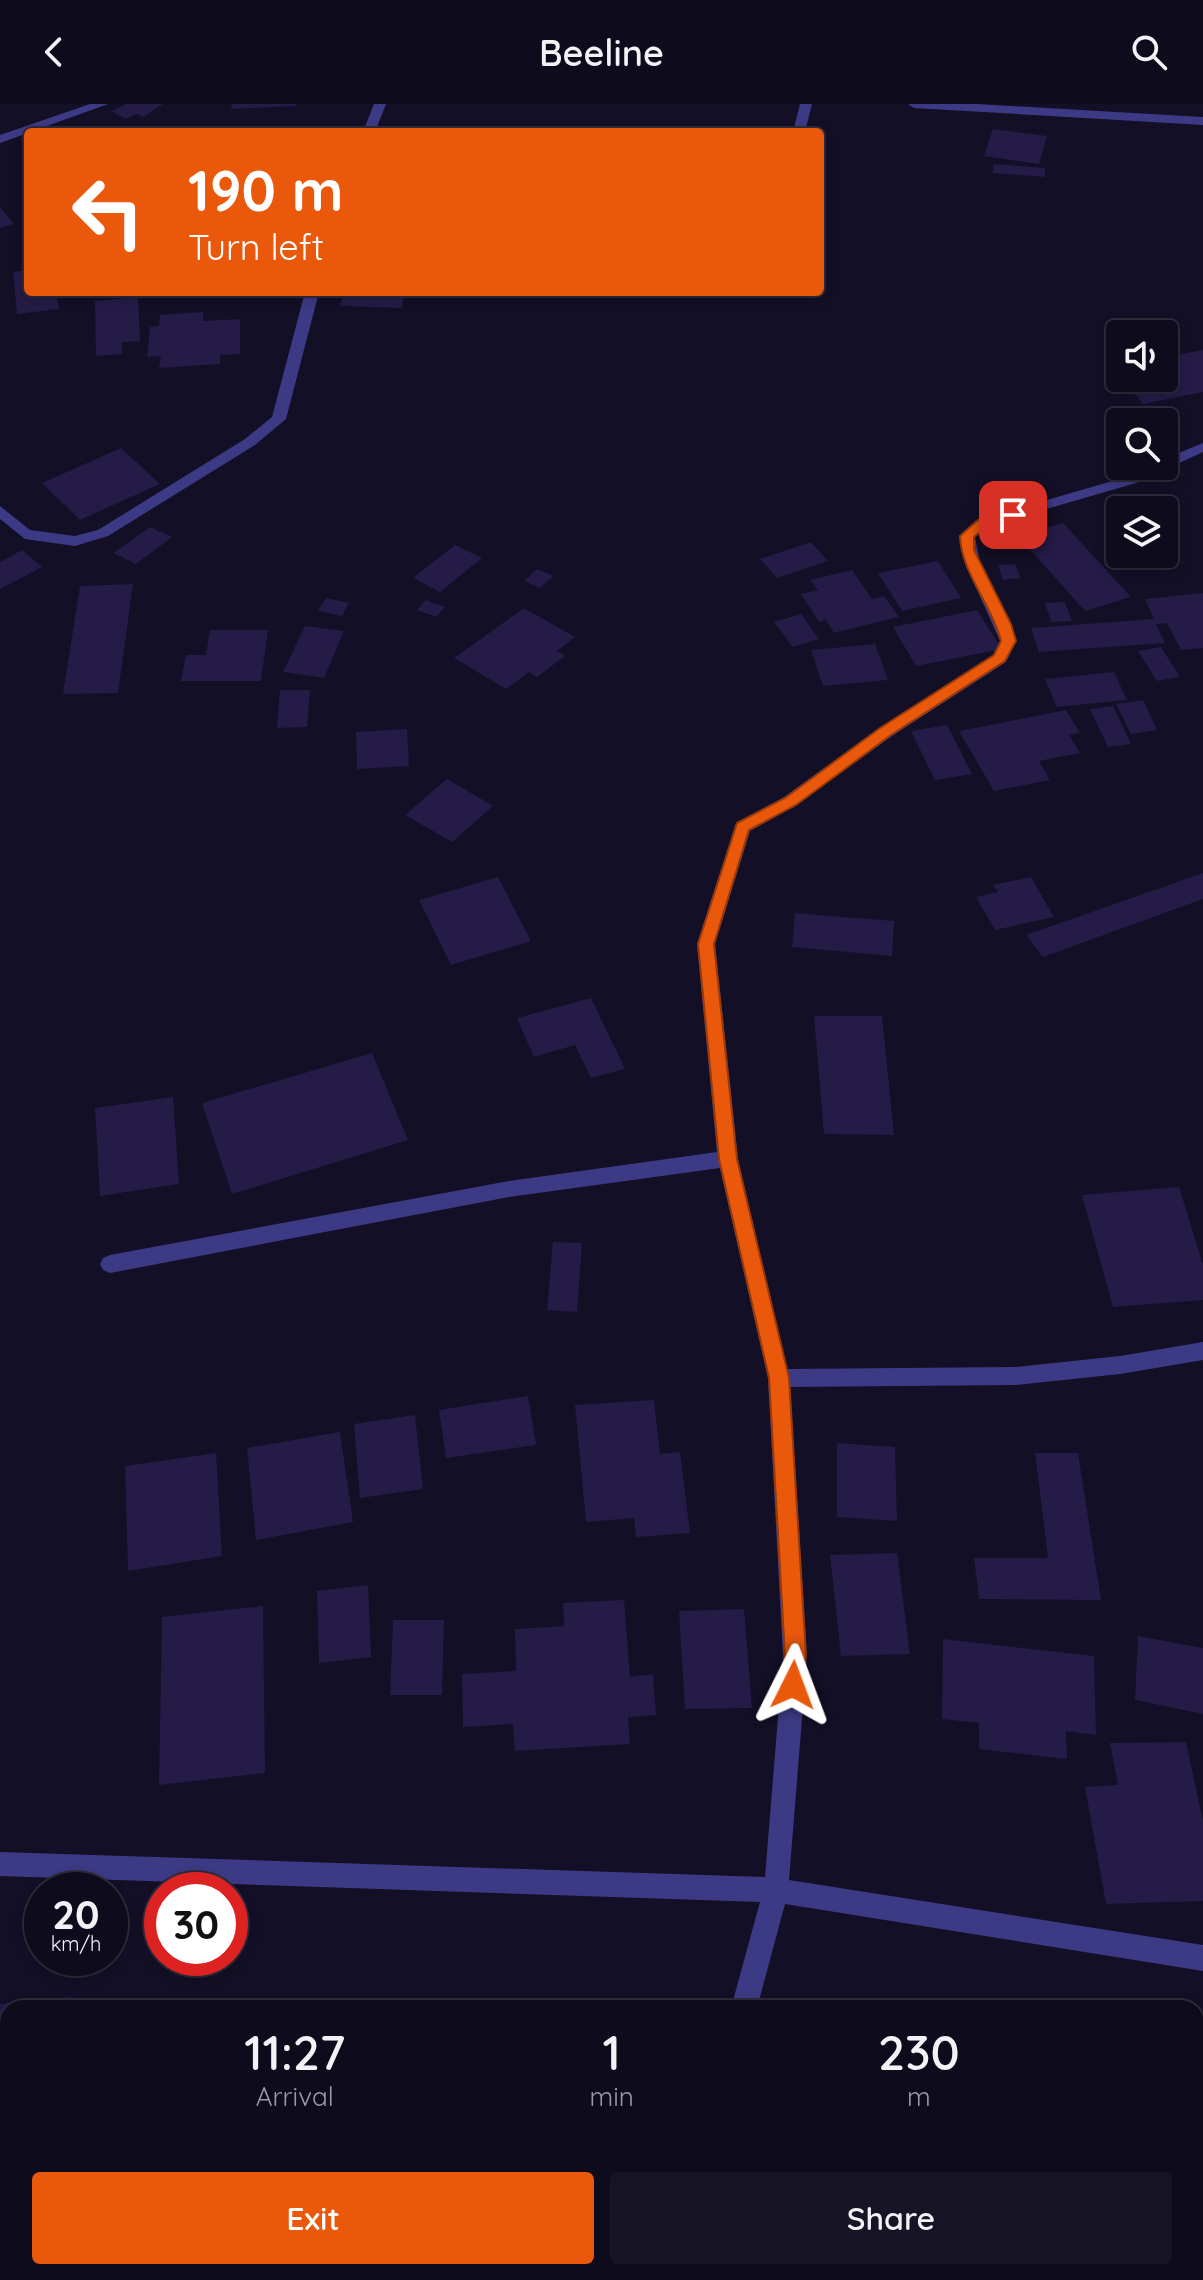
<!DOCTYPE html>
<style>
:root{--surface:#0e0b1c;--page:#171425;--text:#f1f3f6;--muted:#9b9ba3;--line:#2e2b3b;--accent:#ea580c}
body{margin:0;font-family:Quicksand,sans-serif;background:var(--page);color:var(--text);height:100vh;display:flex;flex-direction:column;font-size:30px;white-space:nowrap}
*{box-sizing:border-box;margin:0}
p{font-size:26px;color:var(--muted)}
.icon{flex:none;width:44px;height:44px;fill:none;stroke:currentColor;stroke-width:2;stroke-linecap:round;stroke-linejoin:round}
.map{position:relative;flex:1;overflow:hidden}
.details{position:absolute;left:0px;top:1896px;width:1204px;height:280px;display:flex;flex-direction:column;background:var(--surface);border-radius:24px 24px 0 0;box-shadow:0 4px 12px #0003,0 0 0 2px var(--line)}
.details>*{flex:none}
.top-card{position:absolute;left:24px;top:24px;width:800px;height:168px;border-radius:8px;box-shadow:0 4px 12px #0003,0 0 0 2px var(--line);background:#ea580c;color:#fff;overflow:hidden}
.controls{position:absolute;left:1106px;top:216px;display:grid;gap:16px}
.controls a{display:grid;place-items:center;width:72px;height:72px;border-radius:8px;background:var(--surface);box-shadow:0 4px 12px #0003,0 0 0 2px var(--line);font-size:40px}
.speed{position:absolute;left:24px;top:1768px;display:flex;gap:16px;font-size:40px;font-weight:700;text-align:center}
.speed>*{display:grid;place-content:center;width:104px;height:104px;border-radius:50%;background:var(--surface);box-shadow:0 4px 12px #0003,0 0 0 2px var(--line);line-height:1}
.speed small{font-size:20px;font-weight:400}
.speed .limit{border:12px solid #d22;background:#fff;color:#111}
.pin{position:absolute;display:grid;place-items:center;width:68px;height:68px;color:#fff;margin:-34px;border-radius:16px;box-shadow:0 4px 12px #0006}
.me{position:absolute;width:88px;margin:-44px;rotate:3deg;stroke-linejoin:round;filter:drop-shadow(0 0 6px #0008)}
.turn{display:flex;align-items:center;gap:28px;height:168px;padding:0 32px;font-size:36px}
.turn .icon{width:104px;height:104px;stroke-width:2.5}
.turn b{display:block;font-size:56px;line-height:68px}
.eta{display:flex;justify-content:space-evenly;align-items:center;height:136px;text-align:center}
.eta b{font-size:48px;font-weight:600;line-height:56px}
.action{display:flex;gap:16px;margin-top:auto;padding:16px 32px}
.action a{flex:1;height:92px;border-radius:8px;background:var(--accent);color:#fff;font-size:32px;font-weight:600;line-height:92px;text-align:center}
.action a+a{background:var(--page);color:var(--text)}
header{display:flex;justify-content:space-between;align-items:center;height:104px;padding:0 32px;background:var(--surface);font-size:36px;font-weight:600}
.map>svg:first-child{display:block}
</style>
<header><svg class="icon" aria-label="back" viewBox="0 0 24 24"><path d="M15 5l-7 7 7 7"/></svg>Beeline<svg class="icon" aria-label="search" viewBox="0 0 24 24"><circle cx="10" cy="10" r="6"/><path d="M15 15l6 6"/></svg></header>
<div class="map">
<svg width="1203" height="2176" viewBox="0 0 1203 2176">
<rect width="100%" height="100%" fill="#130f26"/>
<!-- building -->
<g fill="#241b47">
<polygon points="126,0 163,0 143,13 137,10 126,15 111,7"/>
<polygon points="232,0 296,0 296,2 231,5"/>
<polygon points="993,25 1047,32 1039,60 984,52"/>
<polygon points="993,60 1045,64 1045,73 993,69"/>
<polygon points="0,103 14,120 0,124"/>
<polygon points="28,166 28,188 64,188 57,191 59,205 17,210 13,168"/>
<polygon points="344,188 348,188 404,190 402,204 340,202"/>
<polygon points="138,193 140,237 122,238 122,250 96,252 95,197"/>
<polygon points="203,208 203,217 240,215 240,250 220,251 220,260 159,264 161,252 147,253 150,223 159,222 160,211"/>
<polygon points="1203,246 1203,288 1143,300 1122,274 1164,274 1164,265 1180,262 1171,252"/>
<polygon points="121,344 160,380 80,416 42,379"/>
<polygon points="1063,419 1131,493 1085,507 1018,432"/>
<polygon points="150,423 172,433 136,460 113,449"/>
<polygon points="811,438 828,457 777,474 760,455"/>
<polygon points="455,441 482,454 440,488 413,474"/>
<polygon points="1164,444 1173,458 1111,462 1105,448 1164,450"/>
<polygon points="22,446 42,463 0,485 0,458"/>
<polygon points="938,457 961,494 902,507 878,469"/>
<polygon points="1015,460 1021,474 1003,476 998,461"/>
<polygon points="537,465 553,472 540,484 524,477"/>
<polygon points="852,466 872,495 884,492 899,513 834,529 826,516 819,518 801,490 818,486 810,476"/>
<polygon points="133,480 118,589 63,590 80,482"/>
<polygon points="1203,489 1203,544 1181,546 1167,519 1156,520 1165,539 1039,548 1031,524 1154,515 1145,495"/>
<polygon points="326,494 349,499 342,512 318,507"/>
<polygon points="426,496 445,503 436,513 417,506"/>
<polygon points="1065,498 1072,517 1051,518 1045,499"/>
<polygon points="524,504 575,533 557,547 565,552 537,573 529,568 506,585 454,554"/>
<polygon points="977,506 1002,545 916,562 893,523"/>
<polygon points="801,510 819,535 793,543 774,518"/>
<polygon points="305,522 344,527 324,574 283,568"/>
<polygon points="210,526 268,526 261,577 181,577 186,551 206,551"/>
<polygon points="875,540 888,576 823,582 811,546"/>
<polygon points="1161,543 1180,573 1157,577 1138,547"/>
<polygon points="1114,568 1127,596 1057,603 1045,575"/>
<polygon points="280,586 310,586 307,623 277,624"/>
<polygon points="1143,596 1157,626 1131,630 1116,600"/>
<polygon points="1113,602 1131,640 1108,643 1090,605"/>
<polygon points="1066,606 1080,629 1069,631 1080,649 1039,657 1050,676 994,687 959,627"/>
<polygon points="947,621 972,670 935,676 911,627"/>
<polygon points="407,625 409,662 357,665 356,628"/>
<polygon points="447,675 493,702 452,738 405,711"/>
<polygon points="1203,769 1203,795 1043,853 1026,831"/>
<polygon points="498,773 531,837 451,861 419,796"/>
<polygon points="1031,773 1054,813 995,826 976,793 998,788 993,781"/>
<polygon points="795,809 894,817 892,852 792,843"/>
<polygon points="591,894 625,965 591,974 575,941 534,953 517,914"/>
<polygon points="814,912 882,912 894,1031 824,1030"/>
<polygon points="372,949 408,1036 232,1090 202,999"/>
<polygon points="173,993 179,1080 100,1092 95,1004"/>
<polygon points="1179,1083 1203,1161 1203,1196 1113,1203 1082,1091"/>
<polygon points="553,1138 582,1139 577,1208 547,1206"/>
<polygon points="528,1292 536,1341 446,1354 439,1306"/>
<polygon points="654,1296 660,1350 680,1348 690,1429 636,1433 634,1414 586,1418 575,1301"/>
<polygon points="415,1311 423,1385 360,1394 354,1320"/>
<polygon points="340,1328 353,1418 256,1436 247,1344"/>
<polygon points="837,1339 895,1343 897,1417 837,1413"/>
<polygon points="216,1349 222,1452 128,1467 125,1362"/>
<polygon points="1035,1349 1078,1349 1101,1496 979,1495 974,1454 1048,1454"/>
<polygon points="897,1449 910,1550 841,1552 830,1451"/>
<polygon points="368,1481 371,1553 319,1559 317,1487"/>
<polygon points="624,1496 630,1573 653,1570 656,1611 628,1613 630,1640 515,1647 513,1620 463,1623 462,1570 516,1567 515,1525 564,1522 563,1499"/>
<polygon points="263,1502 265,1669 159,1681 162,1513"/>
<polygon points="744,1505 752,1604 685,1605 679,1507"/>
<polygon points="393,1516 444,1516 442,1591 390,1591"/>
<polygon points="1138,1532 1203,1544 1203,1610 1135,1596"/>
<polygon points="943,1535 1094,1552 1096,1631 1066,1627 1067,1655 979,1645 979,1619 942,1615"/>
<polygon points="1186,1638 1203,1717 1203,1797 1106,1800 1085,1683 1118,1681 1110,1639"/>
<polygon points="71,1893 70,1904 8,1904 8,1992 0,1993 0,1900"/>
<polygon points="0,2101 8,2101 8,2168 74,2168 73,2176 0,2176"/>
</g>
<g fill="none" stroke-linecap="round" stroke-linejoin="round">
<!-- minor -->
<g fill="#3d3a85" fill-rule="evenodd">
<polygon points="90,0 108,0 0,39 0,31"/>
<polygon points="374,0 386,0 375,28 363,28"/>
<polygon points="800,0 812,0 805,28 793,28"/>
<polygon points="908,0 976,0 1203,13 1203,21 914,4"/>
<polygon points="305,188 319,188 286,315 255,341 108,432 75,442 25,435 0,415 0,402 30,426 75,432 98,426 245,335 272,313"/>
<polygon points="1203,339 1203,348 1136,379 988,422 975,433 980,459 1016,537 1006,558 892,632 796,701 750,727 715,840 738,1055 787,1265 1015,1263 1120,1252 1203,1238 1203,1256 1120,1270 1015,1281 790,1283 807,1552 789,1776 1203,1841 1203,1867 785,1800 757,1904 731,1904 760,1798 0,1772 0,1748 765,1773 783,1552 768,1274 720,1064 509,1093 110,1169 103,1166 100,1160 103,1154 110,1151 509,1077 717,1048 697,840 736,719 784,693 880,624 993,551 1000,537 965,459 959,432 978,416 1126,373 1149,362 1164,362 1164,355"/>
<polygon points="702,2168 730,2168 729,2176 701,2176"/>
</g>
</g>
<!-- route -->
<path fill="#ea580c" stroke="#983908" stroke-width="2" d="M1013,407L1019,411L1017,414L988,422L974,433V446L1011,520L1016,537L1005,557L891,631L796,701L749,726L714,840L737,1055L789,1274L806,1552L800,1589L793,1592L785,1589L782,1581L785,1552L769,1274L719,1055L698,840L737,719L785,694L880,624L994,551L1001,537C992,501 961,468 960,432L978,416Z"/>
</svg>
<div class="controls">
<a><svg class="icon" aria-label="sound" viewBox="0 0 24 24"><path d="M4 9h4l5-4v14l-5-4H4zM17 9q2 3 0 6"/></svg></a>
<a><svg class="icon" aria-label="search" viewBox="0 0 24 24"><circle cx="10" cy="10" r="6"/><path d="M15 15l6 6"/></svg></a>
<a><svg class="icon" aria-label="layers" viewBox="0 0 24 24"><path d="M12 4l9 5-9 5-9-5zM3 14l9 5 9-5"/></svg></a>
</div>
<div class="speed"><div>20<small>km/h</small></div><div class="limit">30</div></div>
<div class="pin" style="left:1013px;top:411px;background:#d93025"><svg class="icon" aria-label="arrive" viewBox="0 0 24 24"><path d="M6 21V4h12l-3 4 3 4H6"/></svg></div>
<svg class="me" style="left:793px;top:1581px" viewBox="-20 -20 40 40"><path d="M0-17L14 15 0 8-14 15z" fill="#ea580c" stroke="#fff" stroke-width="4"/></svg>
<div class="top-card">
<div class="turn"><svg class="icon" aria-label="left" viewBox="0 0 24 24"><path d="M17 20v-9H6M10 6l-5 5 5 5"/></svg><div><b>190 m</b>Turn left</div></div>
</div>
<section class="details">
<div class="eta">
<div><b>11:27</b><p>Arrival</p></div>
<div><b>1</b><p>min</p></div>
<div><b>230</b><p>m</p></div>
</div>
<div class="action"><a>Exit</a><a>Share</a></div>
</section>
</div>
